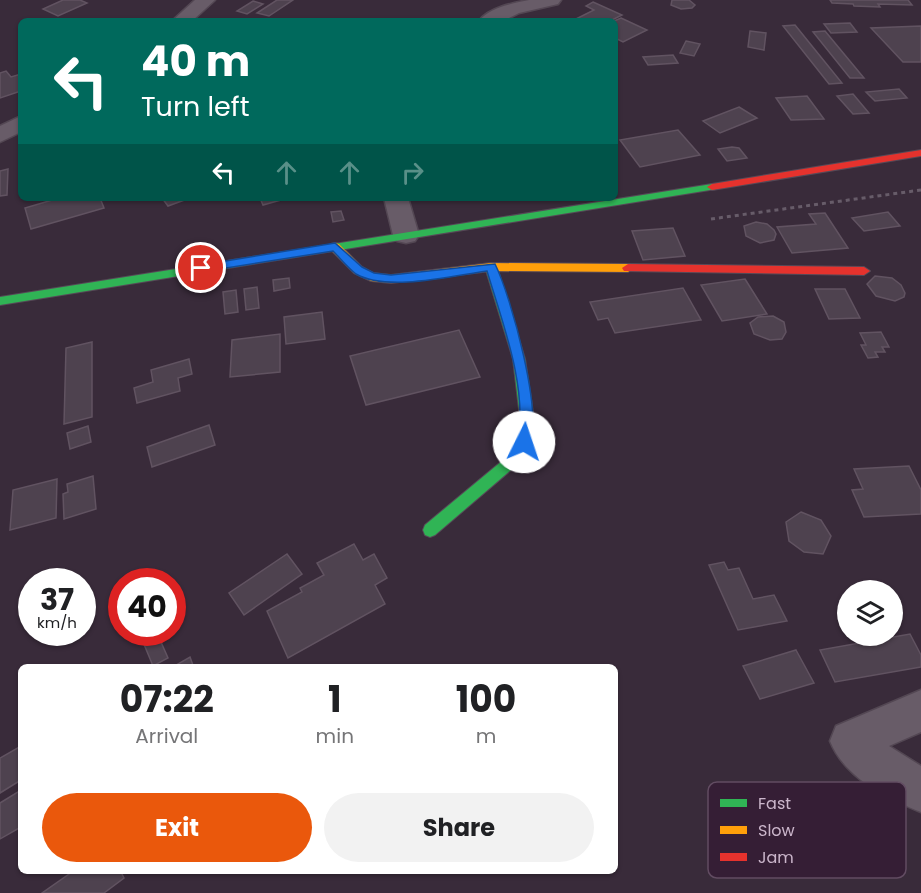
<!DOCTYPE html>
<style>
:root{--surface:#fff;--page:#f2f2f2;--text:#202124;--muted:#757577;--accent:#ea580c}
body{margin:0;font-family:Poppins,sans-serif;background:var(--page);color:var(--text);height:100vh;display:flex;flex-direction:column;font-size:22px;white-space:nowrap}
*{box-sizing:border-box;margin:0}
p{font-size:20px;color:var(--muted)}
.icon{flex:none;width:33px;height:33px;fill:none;stroke:currentColor;stroke-width:2;stroke-linecap:round;stroke-linejoin:round}
.map{position:relative;flex:1;overflow:hidden}
.panel{position:absolute;left:18px;top:664px;width:600px;height:210px;display:flex;flex-direction:column;background:var(--surface);border-radius:9px;box-shadow:0 2px 4px #0004}
.panel>*{flex:none}
.top-card{position:absolute;left:18px;top:18px;width:600px;height:183px;border-radius:9px;box-shadow:0 2px 4px #0004;background:#00695c;color:#fff;overflow:hidden}
.fabs{position:absolute;left:837px;top:580px;display:grid;gap:12px}
.fabs a{display:grid;place-items:center;width:66px;height:66px;border-radius:50%;background:var(--surface);box-shadow:0 2px 4px #0004;font-size:30px}
.speed{position:absolute;left:18px;top:568px;display:flex;gap:12px;font-size:30px;font-weight:700;text-align:center}
.speed>*{display:grid;place-content:center;width:78px;height:78px;border-radius:50%;background:var(--surface);box-shadow:0 2px 4px #0004;line-height:1}
.speed small{font-size:15px;font-weight:400}
.speed .limit{border:9px solid #d22;background:#fff;color:#111}
.pin{position:absolute;display:grid;place-items:center;width:51px;height:51px;color:#fff;margin:-26px;border:3px solid #fff;border-radius:50%;box-shadow:0 2px 6px #0007}
.me{position:absolute;width:66px;margin:-33px;rotate:4deg;stroke-linejoin:round;filter:drop-shadow(0 0 4px #0008)}
.turn{display:flex;align-items:center;gap:21px;height:126px;padding:0 24px;font-size:27px}
.turn .icon{width:78px;height:78px;stroke-width:2.5}
.turn b{display:block;font-size:42px;line-height:51px}
.lanes{display:flex;align-items:center;height:57px;padding:0 24px;background:#0003;justify-content:center;gap:30px;direction:ltr}
.lanes .off{opacity:.35}
.eta{display:flex;justify-content:space-evenly;align-items:center;height:102px;text-align:center}
.eta b{font-size:36px;font-weight:700;line-height:42px}
.button{display:flex;gap:12px;margin-top:auto;padding:12px 24px}
.button a{flex:1;height:69px;border-radius:36px;background:var(--accent);color:#fff;font-size:24px;font-weight:700;line-height:69px;text-align:center}
.button a+a{background:var(--page);color:var(--text)}
.map>svg:first-child{display:block}
</style>
<div class="map">
<svg width="921" height="893" viewBox="0 0 921 893">
<rect width="100%" height="100%" fill="#392b3a"/>
<!-- building -->
<g fill="#4e424f" stroke="#615361" stroke-width="1.5">
<polygon points="63,0 80,0 87,3 58,16 43,9"/>
<polygon points="277,0 293,0 269,16 257,13"/>
<polygon points="672,0 689,0 695,5 692,8 681,9 671,5"/>
<polygon points="830,0 908,0 912,5 878,4 880,7 854,6 853,4 832,3"/>
<polygon points="253,1 263,4 247,14 237,11"/>
<polygon points="593,2 622,15 610,21 576,19 594,10 586,6"/>
<polygon points="621,18 647,30 623,42 615,38 614,21"/>
<polygon points="850,23 857,32 831,33 824,24"/>
<polygon points="795,25 842,83 829,84 783,26"/>
<polygon points="921,26 921,62 903,62 871,28"/>
<polygon points="750,31 766,33 764,50 748,47"/>
<polygon points="825,31 864,78 850,78 813,32"/>
<polygon points="686,41 700,44 694,56 680,53"/>
<polygon points="673,55 678,63 648,65 643,57"/>
<polygon points="6,71 11,77 21,74 21,91 0,98 0,73"/>
<polygon points="899,89 907,98 875,101 866,92"/>
<polygon points="853,94 869,113 853,114 837,96"/>
<polygon points="807,96 824,119 791,120 776,98"/>
<polygon points="739,107 757,118 720,133 703,121"/>
<polygon points="678,130 700,155 640,167 620,140"/>
<polygon points="732,147 739,148 747,158 727,161 718,149"/>
<polygon points="8,169 7,195 0,196 0,171"/>
<polygon points="59,198 100,198 104,208 31,229 25,208"/>
<polygon points="162,198 190,198 168,206"/>
<polygon points="260,198 288,198 263,205"/>
<polygon points="341,211 344,220 333,222 331,212"/>
<polygon points="888,212 900,226 864,231 852,218"/>
<polygon points="825,213 848,248 792,253 777,227 816,224 809,214"/>
<polygon points="756,222 767,224 774,230 776,234 774,240 760,243 746,236 744,226"/>
<polygon points="673,228 685,256 643,260 632,231"/>
<polygon points="875,276 892,278 901,285 905,293 904,297 895,301 876,296 867,284"/>
<polygon points="289,278 290,288 274,291 273,280"/>
<polygon points="745,279 767,314 722,321 701,285"/>
<polygon points="257,287 259,308 246,310 244,289"/>
<polygon points="683,288 701,320 615,333 608,318 598,320 590,302"/>
<polygon points="815,289 845,289 860,318 829,319"/>
<polygon points="236,290 238,312 225,314 223,292"/>
<polygon points="322,312 325,339 286,344 284,317"/>
<polygon points="773,316 784,322 786,332 782,339 770,340 754,334 750,323 758,317"/>
<polygon points="459,330 480,377 366,405 350,356"/>
<polygon points="881,332 889,347 882,347 885,352 875,352 878,357 868,358 861,345 866,345 860,333"/>
<polygon points="280,334 280,372 230,377 232,340"/>
<polygon points="92,342 92,417 64,424 66,348"/>
<polygon points="189,359 192,374 178,378 180,391 137,403 134,388 153,382 151,370"/>
<polygon points="209,425 215,445 152,467 147,447"/>
<polygon points="88,426 91,442 70,449 67,433"/>
<polygon points="909,466 921,490 921,514 864,517 852,490 863,489 854,469"/>
<polygon points="93,476 96,509 64,519 63,494 68,492 67,484"/>
<polygon points="57,479 56,518 10,530 13,490"/>
<polygon points="801,512 821,520 831,536 823,554 804,552 789,541 786,522"/>
<polygon points="354,544 363,560 374,554 387,578 375,585 385,604 288,658 267,611 302,592 300,588 324,575 317,563"/>
<polygon points="287,554 302,574 244,615 229,593"/>
<polygon points="724,562 728,570 739,568 753,599 774,595 787,621 738,630 709,565"/>
<polygon points="148,633 157,633 168,658 153,666 141,637"/>
<polygon points="910,634 921,655 921,667 835,682 820,650"/>
<polygon points="796,650 814,683 760,699 743,666"/>
<polygon points="190,657 194,668 171,668"/>
<polygon points="21,746 21,780 0,793 0,758"/>
<polygon points="21,790 21,827 0,839 0,803"/>
<polygon points="72,872 121,872 124,878 104,893 42,893"/>
</g>
<g fill="none" stroke-linecap="round" stroke-linejoin="round">
<!-- street casing -->
<g stroke="#534753" stroke-width="3">
<g id="street">
<polygon points="195,0 215,0 192,21 172,21"/>
<path d="M529,0H561L558,4L519,13L503,21H479C488,8 513,3 529,0Z"/>
<polygon points="21,116 21,132 0,142 0,126"/>
<polygon points="384,198 408,198 419,235 415,241 406,243 397,241 393,235"/>
<path d="M921,690V732L889,746L921,766V812C886,798 845,778 830,741L836,726Z"/>
</g>
</g>
<!-- fast casing -->
<g stroke="#564957" stroke-width="2">
<g id="fast">
<polygon points="712,184 716,185 716,189 0,305 0,297"/>
<polygon points="491,263 497,267 525,359 535,426 531,442 518,464 435,535 430,537 425,535 423,530 425,525 508,456 518,441 521,426 513,359 485,267"/>
</g>
</g>
<!-- slow casing -->
<g stroke="#564957" stroke-width="2">
<polygon id="slow" points="335,243 339,244 362,267 373,273 391,275 491,263 628,264 634,268 628,272 491,271 391,283 371,281 354,273 331,250 331,244"/>
</g>
<!-- jam casing -->
<g stroke="#564957" stroke-width="2">
<g id="jam">
<polygon points="921,150 921,156 712,190 707,187 712,184"/>
<polygon points="628,264 864,267 870,271 864,275 624,271 622,268"/>
</g>
</g>
<!-- path -->
<polyline stroke="#675c69" stroke-width="3" stroke-dasharray="4 4" stroke-linecap="butt" points="711,219 921,190"/>
<!-- street -->
<use href="#street" fill="#685c68" fill-rule="evenodd"/>
<!-- fast -->
<use href="#fast" fill="#30b455" fill-rule="evenodd"/>
<!-- slow -->
<use href="#slow" fill="#ff9f0a" fill-rule="evenodd"/>
<!-- jam -->
<use href="#jam" fill="#e5322d" fill-rule="evenodd"/>
</g>
<!-- route -->
<path fill="#1a73e8" stroke="#114b97" stroke-width="1.5" d="M335,243L362,267L374,273L391,275L495,264C511,296 544,416 529,446L524,448L517,442C529,391 502,321 487,271C452,276 387,292 356,274C348,268 340,258 333,251L201,272L196,268L201,265Z"/>
<!-- legend -->
<rect x="708" y="782" width="198" height="96" rx="9" fill="#351e35" stroke="#624c62" stroke-width="1.5"/>
<rect x="720" y="799" width="27" height="8" fill="#30b455"/>
<rect x="720" y="826" width="27" height="8" fill="#ff9f0a"/>
<rect x="720" y="853" width="27" height="8" fill="#e5322d"/>
<g font-size="16" fill="#cbb6cb">
<text x="758" y="809">Fast</text>
<text x="758" y="836">Slow</text>
<text x="758" y="863">Jam</text>
</g>
</svg>
<div class="fabs">
<a><svg class="icon" aria-label="layers" viewBox="0 0 24 24"><path d="M12 4l9 5-9 5-9-5zM3 14l9 5 9-5"/></svg></a>
</div>
<div class="speed"><div>37<small>km/h</small></div><div class="limit">40</div></div>
<div class="pin" style="left:201px;top:268px;background:#d93025"><svg class="icon" aria-label="arrive" viewBox="0 0 24 24"><path d="M6 21V4h12l-3 4 3 4H6"/></svg></div>
<svg class="me" style="left:524px;top:442px" viewBox="-20 -20 40 40"><circle r="19" fill="#fff"/><path d="M0-13L10 11 0 6-10 11z" fill="#1a73e8"/></svg>
<div class="top-card">
<div class="turn"><svg class="icon" aria-label="left" viewBox="0 0 24 24"><path d="M17 20v-9H6M10 6l-5 5 5 5"/></svg><div><b>40 m</b>Turn left</div></div>
<div class="lanes"><svg class="icon" aria-label="left" viewBox="0 0 24 24"><path d="M17 20v-9H6M10 6l-5 5 5 5"/></svg><svg class="icon off" aria-label="ahead" viewBox="0 0 24 24"><path d="M12 20V5M6 11l6-6 6 6"/></svg><svg class="icon off" aria-label="ahead" viewBox="0 0 24 24"><path d="M12 20V5M6 11l6-6 6 6"/></svg><svg class="icon off" aria-label="right" viewBox="0 0 24 24"><path d="M7 20v-9h11M14 6l5 5-5 5"/></svg></div>
</div>
<section class="panel">
<div class="eta">
<div><b>07:22</b><p>Arrival</p></div>
<div><b>1</b><p>min</p></div>
<div><b>100</b><p>m</p></div>
</div>
<div class="button"><a>Exit</a><a>Share</a></div>
</section>
</div>
